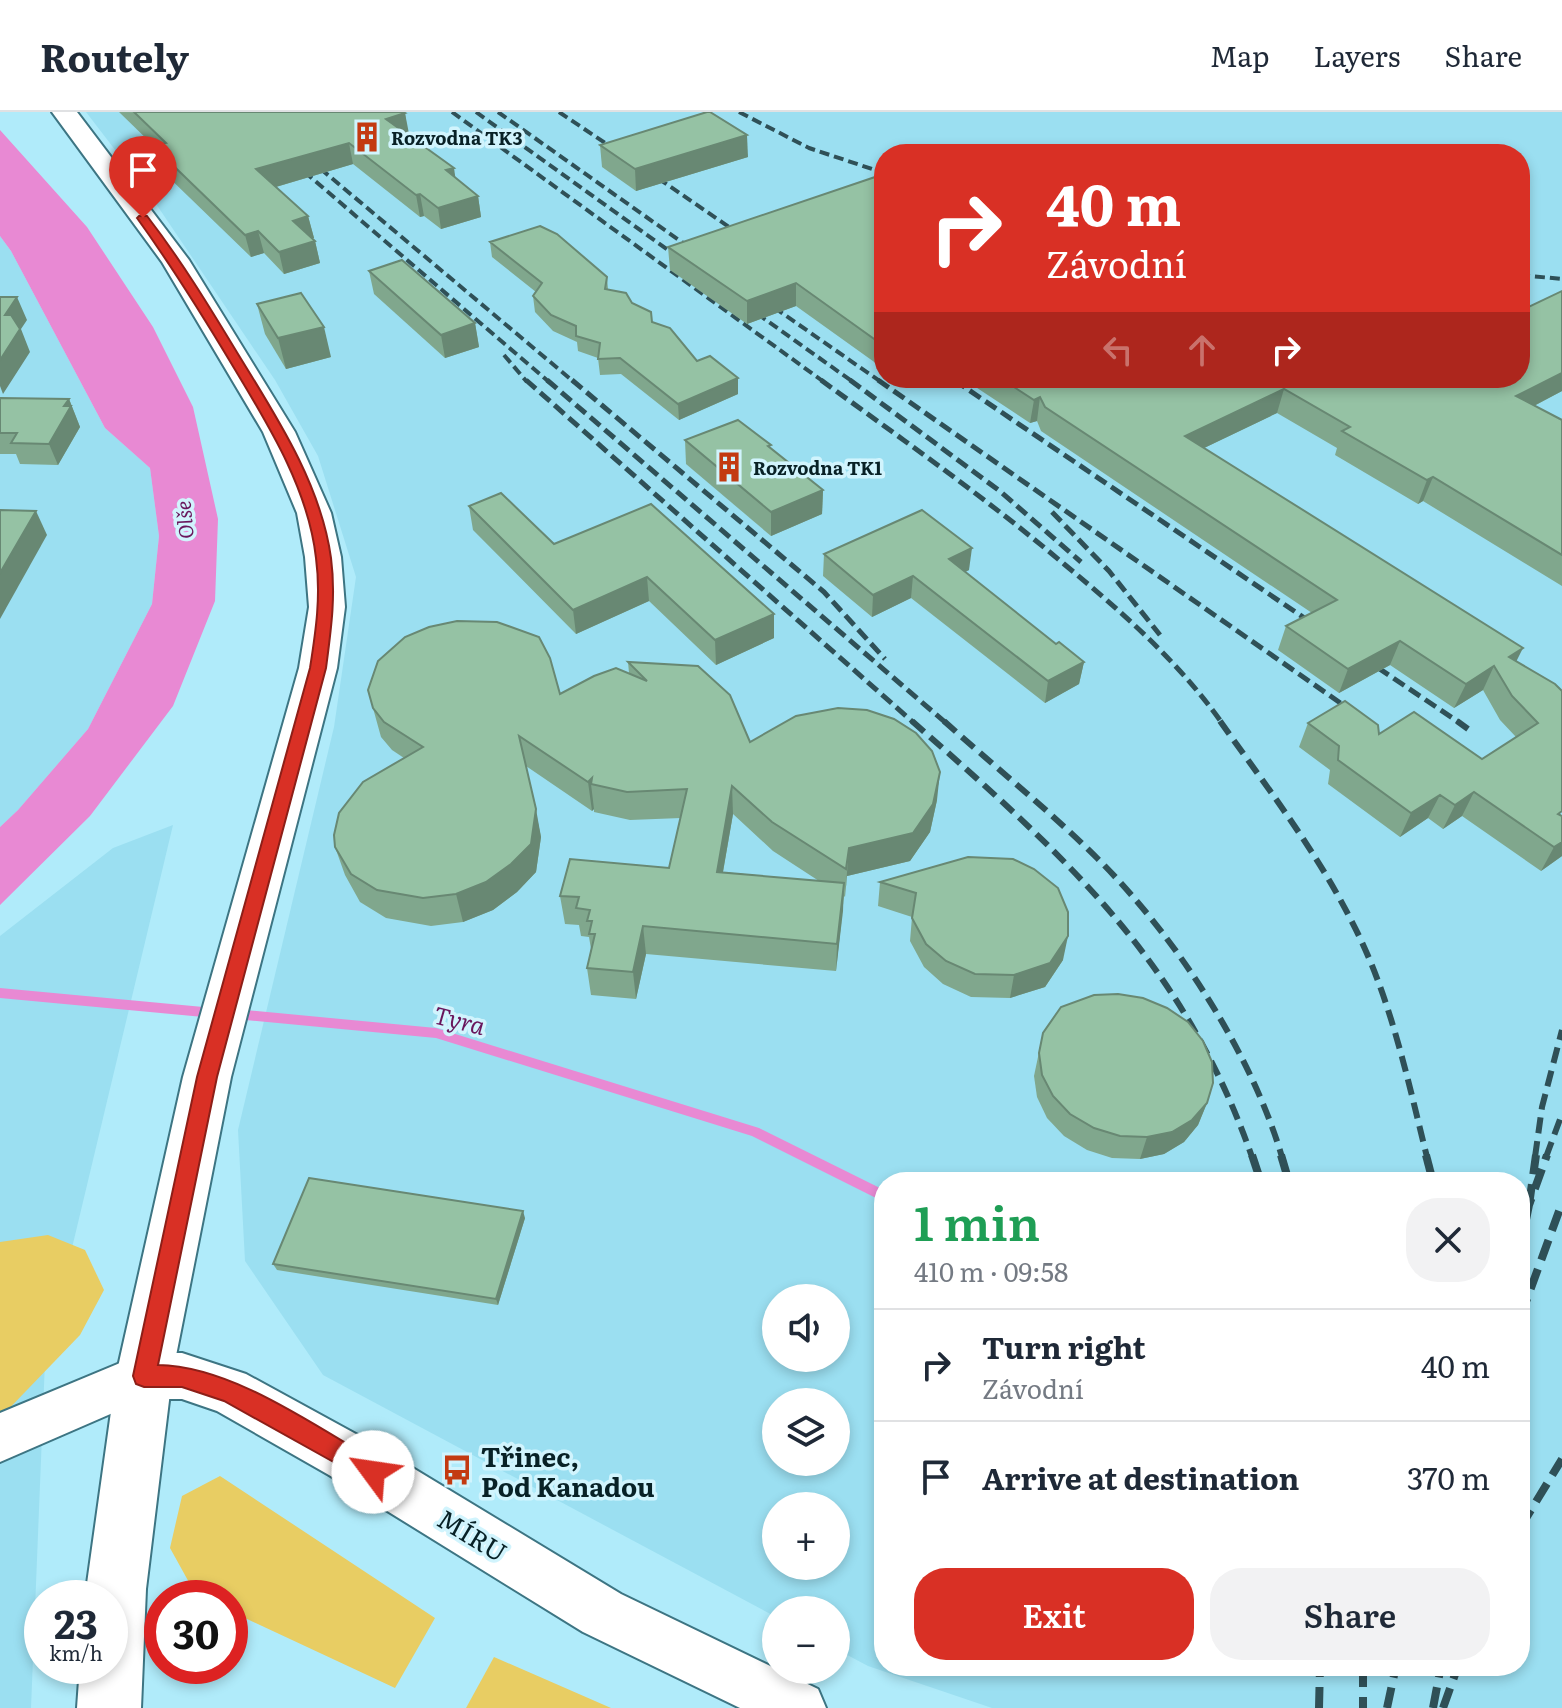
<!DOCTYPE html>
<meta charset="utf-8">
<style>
:root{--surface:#fff;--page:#f2f2f3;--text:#1f2937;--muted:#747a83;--line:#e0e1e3;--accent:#d93025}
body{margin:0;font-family:Literata,serif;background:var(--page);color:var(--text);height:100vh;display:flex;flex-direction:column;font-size:30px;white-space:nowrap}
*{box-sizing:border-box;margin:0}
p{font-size:26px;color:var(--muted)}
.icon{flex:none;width:44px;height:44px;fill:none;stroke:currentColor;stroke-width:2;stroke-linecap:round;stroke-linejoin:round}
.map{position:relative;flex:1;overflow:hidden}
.panel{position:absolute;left:874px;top:1060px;width:656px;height:504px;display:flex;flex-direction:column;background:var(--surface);border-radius:32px;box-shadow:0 4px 12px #0003}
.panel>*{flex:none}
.guide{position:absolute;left:874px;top:32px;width:656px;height:244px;border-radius:32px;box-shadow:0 4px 12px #0003;background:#d93025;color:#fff;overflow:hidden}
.fabs{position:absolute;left:762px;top:1172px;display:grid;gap:16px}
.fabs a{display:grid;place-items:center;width:88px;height:88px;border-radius:50%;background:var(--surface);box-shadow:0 4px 12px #0003;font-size:40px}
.speed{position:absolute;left:24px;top:1468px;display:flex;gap:16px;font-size:40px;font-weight:700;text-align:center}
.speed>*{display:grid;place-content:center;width:104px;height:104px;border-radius:50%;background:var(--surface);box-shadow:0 4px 12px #0003;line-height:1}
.speed small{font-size:20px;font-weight:400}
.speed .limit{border:12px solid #d22;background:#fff;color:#111}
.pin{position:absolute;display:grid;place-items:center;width:68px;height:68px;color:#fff;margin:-82px -34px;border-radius:50% 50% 50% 0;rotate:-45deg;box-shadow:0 0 8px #0007}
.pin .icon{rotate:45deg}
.me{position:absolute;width:88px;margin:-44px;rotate:301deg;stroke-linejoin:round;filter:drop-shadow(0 0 6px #0008)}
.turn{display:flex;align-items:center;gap:28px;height:168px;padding:0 40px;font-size:36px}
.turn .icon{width:104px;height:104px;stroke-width:2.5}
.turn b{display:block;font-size:56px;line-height:68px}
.lanes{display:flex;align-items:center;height:76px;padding:0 40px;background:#0003;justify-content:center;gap:40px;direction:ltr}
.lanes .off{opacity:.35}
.round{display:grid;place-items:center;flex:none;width:84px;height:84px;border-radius:32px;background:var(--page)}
.overview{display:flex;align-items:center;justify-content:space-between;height:136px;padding:0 40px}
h1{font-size:48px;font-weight:600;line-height:60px;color:#1e9e55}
.primary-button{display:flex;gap:16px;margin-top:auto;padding:16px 40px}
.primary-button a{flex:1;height:92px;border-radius:32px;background:var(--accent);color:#fff;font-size:32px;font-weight:600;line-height:92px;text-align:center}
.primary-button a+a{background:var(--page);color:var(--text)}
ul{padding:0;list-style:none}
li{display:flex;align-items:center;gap:24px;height:112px;padding:0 40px;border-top:2px solid var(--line)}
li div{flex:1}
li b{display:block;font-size:30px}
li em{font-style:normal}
header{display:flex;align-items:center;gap:48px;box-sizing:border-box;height:112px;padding:0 40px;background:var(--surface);border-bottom:2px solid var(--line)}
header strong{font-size:38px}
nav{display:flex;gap:44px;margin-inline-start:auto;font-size:28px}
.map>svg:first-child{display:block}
</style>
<header>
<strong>Routely</strong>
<nav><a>Map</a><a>Layers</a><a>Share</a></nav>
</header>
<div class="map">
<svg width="1562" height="1596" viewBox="0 0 1562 1596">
<rect width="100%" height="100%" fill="#b0ebfa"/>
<!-- built -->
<g fill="#9bdff1" fill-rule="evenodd">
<path d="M86,0H1562V1596H992L868,1554L836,1537V1498H776V1505L323,1263L245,1149L238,1018L334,615L356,465L318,344L275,268L152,86ZM884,42H1520V266H884ZM884,1070H1520V1554H884ZM776,1186H836V1246H776ZM776,1290H836V1350H776ZM776,1394H836V1454H776Z"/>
<polygon points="0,124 11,139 105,316 150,356 159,424 152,492 88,617 18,698 0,715"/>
<polygon points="173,713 45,1249 31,1596 0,1596 0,824 113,736"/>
</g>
<!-- green -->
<g fill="#e8cd63">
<polygon points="48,1123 85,1138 104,1178 80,1223 0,1306 0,1130"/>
<polygon points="220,1364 435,1506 395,1576 230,1499 230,1486 203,1486 196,1483 170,1436 182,1384"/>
<polygon points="494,1545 611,1596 466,1596"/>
</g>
<!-- water -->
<polygon fill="#e889d3" points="0,18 87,115 153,215 193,295 218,407 215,489 173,594 90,704 0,793 0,715 18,698 88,617 152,492 159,424 150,356 105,316 11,139 0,124"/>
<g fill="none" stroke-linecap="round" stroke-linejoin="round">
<!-- stream -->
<g fill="#e889d3" fill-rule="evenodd">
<polygon points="0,876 214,896 218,898 220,901 218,904 214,906 0,886"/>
<polygon points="235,897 436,916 759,1016 884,1078 884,1090 752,1024 436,926 235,907 231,905 229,902 231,899"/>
</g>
<!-- minor casing -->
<g stroke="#3d7583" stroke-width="4">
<polygon id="minor" points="144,1241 182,1241 246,1262 365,1327 621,1482 818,1577 826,1596 740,1596 583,1520 329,1363 217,1299 182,1287 145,1287 0,1350 0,1301"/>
</g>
<!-- tertiary casing -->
<g stroke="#3d7583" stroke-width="4">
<polygon id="tertiary" points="52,0 77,0 189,148 295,320 331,401 341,445 345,495 337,556 231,965 172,1264 146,1477 141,1596 77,1596 80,1554 110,1554 110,1486 85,1486 116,1264 183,965 299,556 309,495 305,445 297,401 263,320 162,150"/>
</g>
<!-- minor -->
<use href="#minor" fill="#fff" fill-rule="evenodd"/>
<!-- tertiary -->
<use href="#tertiary" fill="#fff" fill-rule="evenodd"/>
<!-- rail-far3 -->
<g stroke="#2f5057" stroke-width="4" stroke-dasharray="10 5" stroke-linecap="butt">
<polyline points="452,0 824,270"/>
<polyline points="476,0 686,151"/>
<polyline points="498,0 700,143"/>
<polyline points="559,0 623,43"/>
<polyline points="739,0 809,36 884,61"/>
<polyline points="309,47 574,270"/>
<polyline points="293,50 549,270"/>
<polyline points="646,58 748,128"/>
<polyline points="1520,163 1562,167"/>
<polyline points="762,187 881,270"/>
<polyline points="745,193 853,270"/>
<polyline points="504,243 527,270"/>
<polyline points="951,266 957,270"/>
</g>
<!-- rail-far2 -->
<g stroke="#2f5057" stroke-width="5" stroke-dasharray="13 6" stroke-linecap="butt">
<polyline points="526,268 914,611"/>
<polyline points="547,268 946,611"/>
<polyline points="572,268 824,480 885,547"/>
<path d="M821,268C903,328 986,386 1064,452C1122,500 1178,549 1222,611"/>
<polyline points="850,268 1001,380 1081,450"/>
<polyline points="878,268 1359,604"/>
<polyline points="954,268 1322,518"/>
<polyline points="1052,400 1109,459 1160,523"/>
<polyline points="1362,545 1460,611"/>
</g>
<!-- rail-far1 -->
<g stroke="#2f5057" stroke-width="6" stroke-dasharray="16 8" stroke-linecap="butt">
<path d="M912,609C1064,743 1183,848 1252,1045"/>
<path d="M944,609C995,655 1050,699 1098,747C1176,825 1251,940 1282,1045"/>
<path d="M1220,609C1266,674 1315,737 1351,808C1390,882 1407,965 1427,1045"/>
<polyline points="1457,609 1468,617"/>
<polyline points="1535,1045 1542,995 1562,918"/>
<polyline points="1546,1045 1562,1002"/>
</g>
<!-- rail -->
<g stroke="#2f5057" stroke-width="8" stroke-dasharray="21 10" stroke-linecap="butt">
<polyline points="1252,1043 1261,1070"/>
<polyline points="1281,1043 1289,1070"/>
<polyline points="1426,1043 1433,1070"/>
<polyline points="1529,1093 1536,1043"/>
<polyline points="1520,1137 1529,1093 1547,1043"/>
<polyline points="1520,1206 1562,1091"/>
<polyline points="1520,1416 1562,1347"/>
<polyline points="1363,1554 1363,1596"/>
<polyline points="1319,1596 1320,1554"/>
<polyline points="1387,1596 1396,1554"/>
<polyline points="1433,1596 1441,1554"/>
<polyline points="1443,1596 1458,1554"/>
</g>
</g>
<!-- wall -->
<g fill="#80a78d" fill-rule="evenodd">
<polygon points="119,0 403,0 405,1 408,22 455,66 478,84 481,105 441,117 424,104 420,105 353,52 276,75 308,104 314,126 312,126 315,129 320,151 284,162 264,141 251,145 159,56 153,34 154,34"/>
<polygon points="600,33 748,45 636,79 602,55"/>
<polygon points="884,62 884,257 796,194 747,212 670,158 668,135"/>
<polygon points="490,130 607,165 608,177 632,191 697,249 738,282 679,308 621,262 600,263 598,246 578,239 577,230 553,219 535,200 533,184 536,180 492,145"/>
<polygon points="369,159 475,211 479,235 445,246 374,182"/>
<polygon points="1562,179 1562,279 1534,294 1562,308 1562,474 1423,389 1418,392 1335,343 1337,336 1277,301 1204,336 1517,550 1555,572 1562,744 1541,759 1462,704 1443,717 1428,706 1400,725 1328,672 1330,658 1299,635 1308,611 1379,622 1482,647 1516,625 1500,608 1483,578 1454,596 1390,553 1339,581 1278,538 1286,514 1312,501 1041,319 1037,309 1030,311 962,266 1092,266 1100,271 1520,266"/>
<polygon points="257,192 331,245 286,257 265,222"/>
<polygon points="0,286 69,287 80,315 58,353 20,352 16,342 0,342"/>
<polygon points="685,328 771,337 823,378 822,402 771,424 686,352"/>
<polygon points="651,392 774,526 716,553 649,489 576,522 473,418 469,394 554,432"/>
<polygon points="824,442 969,458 965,460 1056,532 1084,550 1079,572 1045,591 911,486 872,505 823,464"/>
<path d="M628,550L750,630L937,688L930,720L910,749L847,764L845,785L844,784L836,859L646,842L636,887L591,883L587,856L591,837L589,825L581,824L579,813L565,812L560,784L669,756L681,706L630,708L594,700V697L592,699L526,654L541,725L536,760L517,780L493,798L463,810L431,814L386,806L360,790L345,763L335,735L404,646L392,638L381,625L368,578L560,582L629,561ZM733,702L773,739L819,769L723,760Z"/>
<polygon points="968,745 1063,848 1045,875 1010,886 971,885 943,872 924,855 910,829 912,805 878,794 880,770"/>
<polygon points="1043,921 1207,991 1198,1013 1184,1030 1164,1042 1140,1047 1112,1046 1087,1038 1064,1024 1047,1006 1037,985 1034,964"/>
<polygon points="525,1106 498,1193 277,1158 273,1152"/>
</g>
<!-- shaded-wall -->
<g fill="#688873">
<polygon points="405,1 409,22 390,27 386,7"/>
<polygon points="747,23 748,45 636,79 635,57"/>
<polygon points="349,31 353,52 262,79 256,57"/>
<polygon points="454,56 457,77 446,58"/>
<polygon points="420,82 424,104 420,105 416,83"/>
<polygon points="478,84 481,105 441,117 438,96"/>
<polygon points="308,104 314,126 298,131 293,109"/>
<polygon points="258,119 264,141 251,145 245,123"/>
<polygon points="315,129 320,151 284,162 279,140"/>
<polygon points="796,171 796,194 747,212 747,189"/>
<polygon points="17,185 27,208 21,217 30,240 3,282 0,274 0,248 5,203"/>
<polygon points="475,211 479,235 445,246 441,223"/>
<polygon points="324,215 331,245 286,257 278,226"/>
<polygon points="1562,261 1562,279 1507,308 1516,284"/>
<polygon points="738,266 738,282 679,308 678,292"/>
<polygon points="1284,277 1277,301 1179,348 1185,324"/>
<polygon points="1040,285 1037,309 1030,311 1034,288"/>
<polygon points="69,287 80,315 58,353 49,332 64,294"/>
<polygon points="1433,365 1423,389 1418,392 1427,368"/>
<polygon points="823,378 822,402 771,424 771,400"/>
<polygon points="36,399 47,423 0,507 0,461"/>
<polygon points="972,436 969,458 947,469 949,447"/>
<polygon points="913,464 911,486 872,505 873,483"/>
<polygon points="647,465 649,489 576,522 573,498"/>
<polygon points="774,502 774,526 716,553 715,528"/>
<polygon points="1400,529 1390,553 1339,581 1348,557"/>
<polygon points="1523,536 1511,560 1509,545"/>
<polygon points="1084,550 1079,572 1045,591 1048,569"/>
<polygon points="1494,554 1483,578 1454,596 1466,572"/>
<polygon points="940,660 937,688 930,720 910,749 847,764 845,785 849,736"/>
<polygon points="592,666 591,672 594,697 592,699 588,670"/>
<polygon points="732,674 733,702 718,788 717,760"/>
<polygon points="1474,680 1462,704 1443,717 1455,693"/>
<polygon points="1440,683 1428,706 1400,725 1411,701"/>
<polygon points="536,697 541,725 536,760 517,780 493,798 463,810 456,782"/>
<polygon points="1562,730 1562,744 1541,759 1554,735"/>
<polygon points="844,771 843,799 836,859 837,832"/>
<polygon points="643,814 646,842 636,887 633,860"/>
<polygon points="1068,824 1063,848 1045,875 1010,886 1014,863"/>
<polygon points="1207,991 1198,1013 1184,1030 1164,1042 1140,1047 1147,1025"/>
<polygon points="523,1099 525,1106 498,1193 496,1187"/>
</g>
<!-- building -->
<g fill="#95c2a4" stroke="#688873" stroke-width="2">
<polygon points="134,0 403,0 405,1 386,7 454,56 446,58 478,84 438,96 420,82 416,83 349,31 256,57 308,104 293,109 315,129 279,140 258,119 245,123 153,34 166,31"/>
<polygon points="707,0 710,0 747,23 635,57 600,33"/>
<polygon points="884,62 884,234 796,171 747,189 668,135"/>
<polygon points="540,114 557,122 607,165 605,177 626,181 632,191 651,200 652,210 670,216 697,249 710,244 738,266 678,292 620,246 598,247 600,231 576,224 576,214 551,203 533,184 542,171 490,130"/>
<polygon points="402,148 475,211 441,223 369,159"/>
<polygon points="1562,179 1562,261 1516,284 1562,308 1562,443 1433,365 1427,368 1342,319 1350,315 1284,277 1185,324 1523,536 1509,545 1555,572 1562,579 1562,699 1558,702 1562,704 1562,730 1554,735 1474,680 1455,693 1440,683 1411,701 1338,648 1339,634 1308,611 1345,589 1378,613 1379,622 1414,600 1482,647 1538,611 1512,584 1494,554 1466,572 1400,529 1348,557 1286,514 1337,488 1045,295 1040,285 1034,288 1000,266 1092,266 1100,271 1111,266 1520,266 1520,199"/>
<polygon points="301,181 324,215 278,226 257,192"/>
<polygon points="0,185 17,185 5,203 11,203 20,217 0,248"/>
<polygon points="0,286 69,287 64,294 71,294 49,332 11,331 17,321 0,321"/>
<polygon points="738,308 771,333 768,334 823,378 771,400 685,328"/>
<polygon points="501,381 554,432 651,392 774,502 715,528 647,465 573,498 469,394"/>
<polygon points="0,398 36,399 0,461"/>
<polygon points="922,398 972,436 949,447 1056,532 1059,530 1084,550 1048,569 913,464 873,483 824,442"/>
<polygon points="457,509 497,510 539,525 550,546 560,582 594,564 616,556 647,569 628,550 698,554 730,583 750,630 796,604 838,596 867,598 894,607 916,621 932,639 940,660 933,692 913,721 849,736 846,757 772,710 732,674 717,760 844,771 837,832 643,814 633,860 587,856 595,822 589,822 592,809 587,809 590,798 576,796 579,785 560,784 570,747 669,756 687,677 627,680 591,672 592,666 588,670 519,624 536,697 531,732 511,752 486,770 456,782 423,786 377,778 351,762 335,735 334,723 339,701 363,670 423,635 384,610 373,596 368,578 378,549 405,525 429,515"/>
<polygon points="968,745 1013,747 1034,757 1058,776 1068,800 1068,824 1050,851 1014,863 975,862 946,849 926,832 912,806 916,781 880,770"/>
<polygon points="1118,882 1143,886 1167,896 1188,910 1203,929 1212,950 1213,971 1207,991 1192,1008 1172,1020 1147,1025 1120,1024 1094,1016 1070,1002 1053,984 1042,963 1039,941 1043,921 1061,895 1094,883"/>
<polygon points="309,1066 523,1099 496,1187 273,1152"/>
</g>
<!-- route -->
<path fill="#d93025" stroke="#8d1f18" stroke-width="2" d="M139,104H147C181,148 209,194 238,242C276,304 321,372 331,446C336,484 331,518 326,556L217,965L158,1253C233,1254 316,1315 381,1352L385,1360L381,1369L373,1372L224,1289L182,1275H144L136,1272L133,1264L197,965L310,556C316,518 321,484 316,446C308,375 267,311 231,251C201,201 171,153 137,106Z"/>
<!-- icons -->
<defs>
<g id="building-bare" transform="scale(2.4)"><path d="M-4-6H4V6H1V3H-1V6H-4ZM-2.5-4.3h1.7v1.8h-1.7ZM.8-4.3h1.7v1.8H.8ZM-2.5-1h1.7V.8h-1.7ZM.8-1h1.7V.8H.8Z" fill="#c33a11" stroke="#d1f4fd" stroke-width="2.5" paint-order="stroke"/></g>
<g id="bus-bare" transform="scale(2.4)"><path d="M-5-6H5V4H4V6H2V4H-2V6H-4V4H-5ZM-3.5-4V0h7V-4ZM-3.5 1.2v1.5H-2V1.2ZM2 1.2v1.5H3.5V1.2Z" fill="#c33a11" stroke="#d1f4fd" stroke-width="2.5" paint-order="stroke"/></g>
</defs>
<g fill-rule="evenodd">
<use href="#building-bare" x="367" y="25"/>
<use href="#building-bare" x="729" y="355"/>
<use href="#bus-bare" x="457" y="1358"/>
</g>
<g text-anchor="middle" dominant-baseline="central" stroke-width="7" stroke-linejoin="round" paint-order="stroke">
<!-- far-poi labels -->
<g font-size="18" font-weight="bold" fill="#082126" stroke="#d1f4fd" text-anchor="start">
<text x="391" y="25">Rozvodna TK3</text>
<text x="753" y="355">Rozvodna TK1</text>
</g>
<!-- far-water labels -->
<g font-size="20" font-style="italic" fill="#69165c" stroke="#d1f4fd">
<text transform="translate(183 408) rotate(-95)">Olše</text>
</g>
<!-- water labels -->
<g font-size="24" font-style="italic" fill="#69165c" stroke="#d1f4fd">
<text transform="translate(460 907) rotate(14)">Tyra</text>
</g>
<!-- near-poi labels -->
<g font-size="26" font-weight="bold" fill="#082126" stroke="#d1f4fd" text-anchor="start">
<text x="481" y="1343">Třinec,<tspan x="481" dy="30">Pod Kanadou</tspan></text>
</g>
<!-- near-street labels -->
<g font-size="26" fill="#082126" stroke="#d1f4fd">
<text transform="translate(473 1422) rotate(31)">MÍRU</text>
</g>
</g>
</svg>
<div class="fabs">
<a><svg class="icon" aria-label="sound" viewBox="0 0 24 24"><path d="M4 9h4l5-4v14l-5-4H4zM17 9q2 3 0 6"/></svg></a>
<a><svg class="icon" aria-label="layers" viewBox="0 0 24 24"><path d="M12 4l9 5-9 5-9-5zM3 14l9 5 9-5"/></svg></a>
<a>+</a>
<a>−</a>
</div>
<div class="speed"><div>23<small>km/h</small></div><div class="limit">30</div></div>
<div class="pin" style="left:143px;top:106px;background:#d93025"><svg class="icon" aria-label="arrive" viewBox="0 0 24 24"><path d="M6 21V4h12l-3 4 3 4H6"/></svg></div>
<svg class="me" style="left:373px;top:1360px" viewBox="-20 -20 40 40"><circle r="19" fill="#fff"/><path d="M0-13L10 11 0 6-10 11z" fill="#d93025"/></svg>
<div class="guide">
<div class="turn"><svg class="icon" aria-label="right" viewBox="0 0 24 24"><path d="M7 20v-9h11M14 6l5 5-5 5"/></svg><div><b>40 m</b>Závodní</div></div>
<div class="lanes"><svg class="icon off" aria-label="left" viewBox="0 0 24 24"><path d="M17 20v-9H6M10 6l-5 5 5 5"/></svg><svg class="icon off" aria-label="ahead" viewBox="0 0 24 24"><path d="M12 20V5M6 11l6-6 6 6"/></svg><svg class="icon" aria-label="right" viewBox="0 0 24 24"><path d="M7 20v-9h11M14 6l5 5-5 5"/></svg></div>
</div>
<section class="panel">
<div class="overview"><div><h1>1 min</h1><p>410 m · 09:58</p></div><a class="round"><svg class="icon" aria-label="close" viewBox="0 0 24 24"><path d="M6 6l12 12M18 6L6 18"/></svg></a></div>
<ul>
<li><svg class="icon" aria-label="right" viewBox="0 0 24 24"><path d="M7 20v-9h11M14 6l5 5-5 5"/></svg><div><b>Turn right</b><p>Závodní</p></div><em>40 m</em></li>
<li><svg class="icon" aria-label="arrive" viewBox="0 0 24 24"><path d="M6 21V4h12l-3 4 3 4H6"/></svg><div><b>Arrive at destination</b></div><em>370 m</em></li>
</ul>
<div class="primary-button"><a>Exit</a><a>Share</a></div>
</section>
</div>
